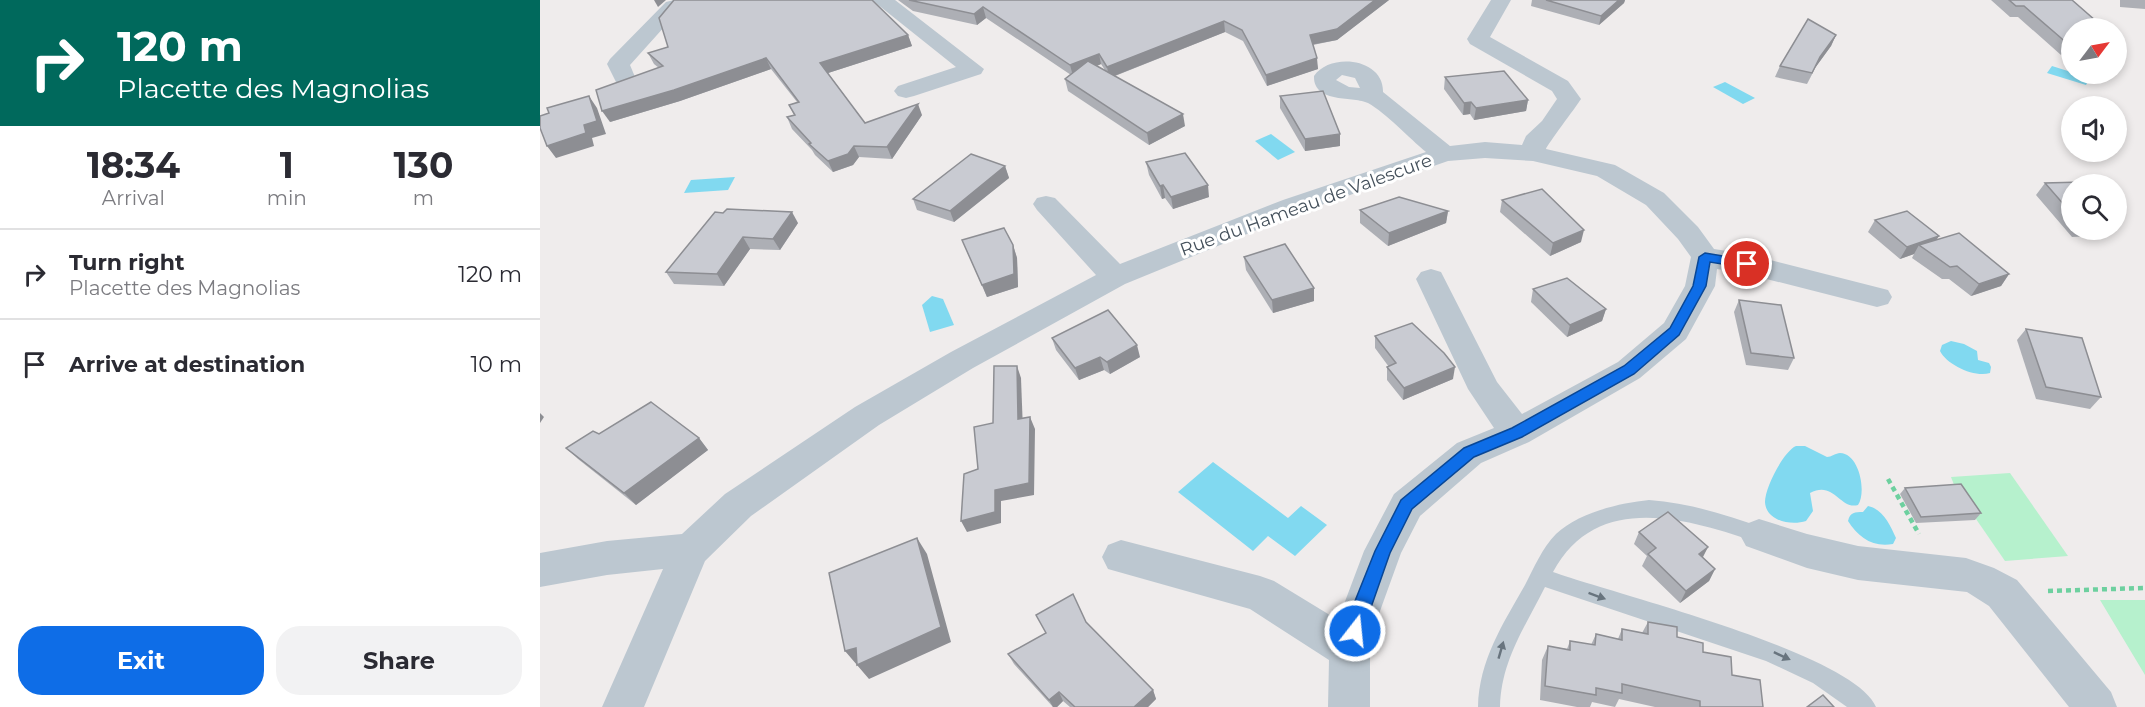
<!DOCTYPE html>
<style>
:root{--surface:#fff;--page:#f2f2f3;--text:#2b2b33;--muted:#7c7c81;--line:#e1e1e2;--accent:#0e6de7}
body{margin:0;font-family:Montserrat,sans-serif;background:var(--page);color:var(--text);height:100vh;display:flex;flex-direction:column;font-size:22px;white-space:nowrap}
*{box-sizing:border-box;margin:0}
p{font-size:20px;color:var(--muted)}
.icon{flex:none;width:33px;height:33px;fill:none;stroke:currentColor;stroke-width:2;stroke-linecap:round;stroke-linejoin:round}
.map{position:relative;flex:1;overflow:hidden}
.drawer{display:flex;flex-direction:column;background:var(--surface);width:540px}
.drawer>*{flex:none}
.banner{background:#00695c;color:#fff;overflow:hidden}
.needle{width:39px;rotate:58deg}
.fabs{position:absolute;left:1521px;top:18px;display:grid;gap:12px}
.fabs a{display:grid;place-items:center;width:66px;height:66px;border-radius:50%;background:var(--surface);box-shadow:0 3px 9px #0003;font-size:30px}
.pin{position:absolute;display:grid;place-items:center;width:51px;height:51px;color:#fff;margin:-26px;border:3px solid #fff;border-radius:50%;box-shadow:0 2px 6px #0007}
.me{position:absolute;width:66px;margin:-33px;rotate:16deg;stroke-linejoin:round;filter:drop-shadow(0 0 4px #0008)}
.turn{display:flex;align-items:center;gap:21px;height:126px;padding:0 18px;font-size:27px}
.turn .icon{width:78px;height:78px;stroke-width:2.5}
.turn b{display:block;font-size:42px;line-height:51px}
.eta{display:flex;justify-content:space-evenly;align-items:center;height:102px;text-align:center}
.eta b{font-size:36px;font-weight:700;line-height:42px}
.cta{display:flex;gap:12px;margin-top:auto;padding:12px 18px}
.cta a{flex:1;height:69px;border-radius:24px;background:var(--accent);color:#fff;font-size:24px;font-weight:700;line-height:69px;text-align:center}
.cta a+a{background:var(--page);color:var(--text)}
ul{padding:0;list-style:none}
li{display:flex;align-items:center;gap:18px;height:90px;padding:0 18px;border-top:2px solid var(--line)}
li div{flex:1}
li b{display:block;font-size:22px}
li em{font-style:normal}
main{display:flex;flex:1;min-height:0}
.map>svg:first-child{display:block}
</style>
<main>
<section class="drawer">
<div class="banner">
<div class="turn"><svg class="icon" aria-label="right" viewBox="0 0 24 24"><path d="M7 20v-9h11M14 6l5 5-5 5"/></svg><div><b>120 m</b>Placette des Magnolias</div></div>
</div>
<div class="eta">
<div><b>18:34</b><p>Arrival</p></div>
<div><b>1</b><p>min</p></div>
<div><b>130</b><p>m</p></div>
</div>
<ul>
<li><svg class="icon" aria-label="right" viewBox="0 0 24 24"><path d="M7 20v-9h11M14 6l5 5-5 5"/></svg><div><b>Turn right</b><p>Placette des Magnolias</p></div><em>120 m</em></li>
<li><svg class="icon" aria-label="arrive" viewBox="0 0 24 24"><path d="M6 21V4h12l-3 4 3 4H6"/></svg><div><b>Arrive at destination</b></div><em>10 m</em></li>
</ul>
<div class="cta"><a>Exit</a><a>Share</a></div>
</section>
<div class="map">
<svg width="1605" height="707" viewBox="0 0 1605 707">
<rect width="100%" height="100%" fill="#efecec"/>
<!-- green -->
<g fill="#b6f1cd">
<polygon points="1470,473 1528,556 1465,561 1416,490 1411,477"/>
<polygon points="1560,600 1605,600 1605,675"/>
</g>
<!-- water -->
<g fill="#81d9f0">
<polygon points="1512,66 1550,78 1546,85 1507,73"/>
<polygon points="1185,82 1215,98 1203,104 1173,87"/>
<polygon points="731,134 755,152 738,160 715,141"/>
<polygon points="195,177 188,190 144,193 151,180"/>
<polygon points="392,296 403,299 414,325 390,332 382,305"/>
<path d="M1411,341L1424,344L1437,351L1438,360L1449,363L1451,367L1450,373C1435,378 1407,365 1400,351L1402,345Z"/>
<path d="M1256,446H1265L1287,457C1291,457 1296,453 1300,453C1319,453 1327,492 1318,505C1300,510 1294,480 1270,493L1273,511L1266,521C1251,526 1226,521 1225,502C1225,487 1244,451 1256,446Z"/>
<polygon points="673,462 748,518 761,506 787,525 755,556 728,536 713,551 638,492"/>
<path d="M1328,506C1343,509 1350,525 1356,538L1353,544C1333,548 1318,537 1308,521C1310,512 1315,512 1323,512Z"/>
</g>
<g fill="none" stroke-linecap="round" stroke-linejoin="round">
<!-- path -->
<g stroke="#6dd09f" stroke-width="4.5" stroke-dasharray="5 4" stroke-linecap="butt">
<polyline points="1348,479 1379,534"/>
<polyline points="1508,591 1605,588"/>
</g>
<!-- lane -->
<path fill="#bcc7d0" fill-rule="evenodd" d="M1109,500C1150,503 1187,515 1226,529L1229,535L1226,541L1219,543C1149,519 1057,490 1013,572C1074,594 1314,653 1336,707H1307L1273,683L1226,661L1005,587C985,627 961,661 960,707H938C939,660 963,624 985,585C994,568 1002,548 1016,534C1038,513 1079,503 1109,500Z"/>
<!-- street -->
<g fill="#bcc7d0" fill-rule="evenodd">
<polygon points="134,0 140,2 143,6 90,65 95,77 92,82 84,84 76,82 67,64 70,59 126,2"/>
<polygon points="332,0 355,0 444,69 441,74 374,96 366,98 358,96 354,91 358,86 416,67"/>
<path d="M951,0H971L950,37L1028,81L1041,99C1036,107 1007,145 1006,149L1075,165L1124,193L1158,227L1174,249L1207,254L1348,290L1352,297L1348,304L1337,307L1207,274L1177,269L1175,286L1146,339L1100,378L989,442L941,463L880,516L861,553L840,611L830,650V707H788L789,660L710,609L568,569L562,557L568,545L581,540L720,576L734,581L798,620L824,551L854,494L917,443L954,428L928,389L876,279L881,272L891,269L901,272L957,382L982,414L1078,362L1124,323L1145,286L1151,257L1138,239L1106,205L1057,176L993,161L945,158L908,161L761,212L585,284L433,368L339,425L211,516L165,561L104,707H62L123,569L67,575L0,587V553L67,541L142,534L185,494L315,407L411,352L556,275L497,210L493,204L497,198L506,196L515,198L580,264L743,200L886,152C869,138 846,113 828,103C815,96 773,104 774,76C790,52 844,58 843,92L910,146L945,142L982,145L986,136L1002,121L1017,99L1012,91L930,44L927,39ZM802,75L815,78L820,88L809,87L796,80Z"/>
<polygon points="1219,519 1267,534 1318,546 1426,558 1454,568 1477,580 1571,692 1577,707 1529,707 1449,606 1427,592 1318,580 1267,568 1206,546 1200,535 1206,524"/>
</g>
</g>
<!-- wall -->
<g fill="#adafb5" fill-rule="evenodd">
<path d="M358,0H849L797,40L773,45L778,69L727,86L703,41L685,32L575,76L645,126L609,145L528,91L525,79L531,75L446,18L437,25L373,11ZM561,64L565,70L557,66Z"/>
<polygon points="992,0 1085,0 1084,3 1059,25 991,6"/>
<polygon points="1451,0 1532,0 1556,21 1551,28 1532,28 1532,41 1521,55 1478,17 1470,17"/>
<polygon points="1580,0 1605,0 1605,9 1580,7"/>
<polygon points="368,35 372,46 288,73 325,123 382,115 352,159 319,157 313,165 293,172 275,155 272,150 252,129 247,117 254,115 249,105 257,102 231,69 140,101 70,122 119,68 114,64 108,53 128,47"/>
<polygon points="1296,35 1291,46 1275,68 1267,84 1235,77 1240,66"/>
<polygon points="905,77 988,100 986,111 934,120 930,114 923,115 904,89"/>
<polygon points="740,96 800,134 800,146 765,151 740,108"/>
<polygon points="606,162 669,197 633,209 625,198 622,199 609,175"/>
<polygon points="465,166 469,178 414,222 377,210 373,199"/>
<polygon points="1505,183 1532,184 1532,230 1574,230 1570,235 1532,237 1496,195"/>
<polygon points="962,200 1041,242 1010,256 960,212"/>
<polygon points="820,210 908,211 906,223 848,246 820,223"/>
<polygon points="175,212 258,223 240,250 210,249 184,286 134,284 126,272"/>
<polygon points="1335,220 1399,236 1396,240 1469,274 1461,286 1431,296 1409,279 1402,279 1372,258 1374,254 1360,259 1328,232"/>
<polygon points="422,240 473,245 477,258 478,287 447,297"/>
<polygon points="704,257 774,301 733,313 706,270"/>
<polygon points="993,289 1066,309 1062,321 1027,337 991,302"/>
<polygon points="1199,300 1254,358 1248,370 1206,365 1194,312"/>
<polygon points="1486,329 1561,397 1550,409 1496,399 1477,340"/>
<polygon points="835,336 913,379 863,400 847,380 847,367 849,367 835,348"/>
<polygon points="512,338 600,357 570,374 564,370 539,380 516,350"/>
<polygon points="59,434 159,438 168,450 96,505 38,459 26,448"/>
<polygon points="1365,488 1441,513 1435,520 1376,523 1360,494"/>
<polygon points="1099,532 1168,547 1162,557 1175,569 1169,581 1140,603 1102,566 1107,556 1094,544"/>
<polygon points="546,622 613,690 616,699 608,707 530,707 523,701 517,707 513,707 474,664 468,654"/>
<polygon points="1108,622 1163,652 1192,675 1223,707 1115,707 1079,699 1075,707 1052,702 1050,707 1037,707 1000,700 1002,660 1008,646 1027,649 1030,641 1051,645 1056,634 1078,639 1082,629 1102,633"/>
</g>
<!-- shaded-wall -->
<g fill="#8d8e93">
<polygon points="114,0 126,0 118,7"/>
<polygon points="835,0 849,0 797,40 770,45 770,35"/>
<polygon points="1079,0 1085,0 1084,3 1059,25 1061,16"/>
<polygon points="443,7 446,18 437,25 434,14"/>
<polygon points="684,21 685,32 569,78 567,67"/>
<polygon points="368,35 372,46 285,74 280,63"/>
<polygon points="1296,35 1291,46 1275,68 1267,84 1280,57"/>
<polygon points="559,54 561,64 533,76 530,65"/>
<polygon points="226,58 231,69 140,101 70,122 62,111"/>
<polygon points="777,58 778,69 727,86 726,75"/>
<polygon points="49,96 57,108 66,134 52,138 54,146 16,158 7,146 44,125"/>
<polygon points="988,100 986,111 934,120 936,108"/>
<polygon points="931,102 930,114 923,115 924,103"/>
<polygon points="378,104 382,115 352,159 347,147"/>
<polygon points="643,114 645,126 609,145 607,133"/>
<polygon points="800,134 800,146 765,151 765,139"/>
<polygon points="314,146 319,157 313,165 293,172 288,161"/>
<polygon points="465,166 469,178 414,222 410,211"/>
<polygon points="623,185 625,198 622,199 620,186"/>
<polygon points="668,185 669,197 633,209 631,197"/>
<polygon points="908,211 906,223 848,246 849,233"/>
<polygon points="252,212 258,223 240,250 233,239"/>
<polygon points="1044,230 1041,242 1010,256 1013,243"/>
<polygon points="1399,236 1391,248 1379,245 1374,254 1360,259 1367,247"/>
<polygon points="203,237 210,249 184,286 177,274"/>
<polygon points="473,245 477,258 478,287 447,297 442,285"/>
<polygon points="1469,274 1461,286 1431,296 1439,284"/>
<polygon points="774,288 774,301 733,313 732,300"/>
<polygon points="1066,309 1062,321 1027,337 1030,325"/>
<polygon points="597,345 600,357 570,374 567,362"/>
<polygon points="560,357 564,370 539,380 535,368"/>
<polygon points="477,366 481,378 483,431 478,419"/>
<polygon points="915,367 913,379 863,400 864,388"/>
<polygon points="0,413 4,417 0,423"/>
<polygon points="490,417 495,429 494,495 461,501 461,523 427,532 421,521 455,490"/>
<polygon points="159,438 168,450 96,505 84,493"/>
<polygon points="377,538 387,554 411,642 329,679 305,651 316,648"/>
<polygon points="1168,547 1162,559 1159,554"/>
<polygon points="1175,569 1169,581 1140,603 1146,591"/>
<polygon points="613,690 616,699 608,707 594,707"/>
<polygon points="519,692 523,701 517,707 513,707 509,700"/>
</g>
<!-- building -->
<g fill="#c9cbd2" stroke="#8d8e93" stroke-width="1.5">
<polygon points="134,0 332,0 368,35 280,63 325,123 378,104 347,147 314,146 308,154 288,161 269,144 271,143 247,117 255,115 249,105 259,102 226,58 134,90 62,111 56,90 123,66 108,53 128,47 119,18"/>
<polygon points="369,0 835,0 797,29 770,35 777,58 726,75 702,30 684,21 567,67 559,54 530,65 443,7 434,14"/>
<polygon points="1006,0 1079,0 1061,16"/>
<polygon points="1469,0 1532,0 1556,21 1545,21 1540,28 1532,28 1532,39 1528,44 1484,6 1476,6"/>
<polygon points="1268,19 1296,35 1280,57 1272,73 1240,66"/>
<polygon points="548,61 643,114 607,133 525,79"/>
<polygon points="964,71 988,100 936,108 931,102 924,103 905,77"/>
<polygon points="783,91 800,134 765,139 740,96"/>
<polygon points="49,96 57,121 44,125 46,133 7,146 0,128 0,116 9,113 7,108"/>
<polygon points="645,153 668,185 631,197 623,185 620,186 606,162"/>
<polygon points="431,154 465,166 410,211 373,199"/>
<polygon points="1543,182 1545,184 1532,184 1532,214 1505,183"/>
<polygon points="1002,189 1044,230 1013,243 962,200"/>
<polygon points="859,197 908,211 849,233 820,210"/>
<polygon points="187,209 252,212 233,239 203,237 177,274 126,272 175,212 183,213"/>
<polygon points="1367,211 1399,236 1367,247 1335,220"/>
<polygon points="464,228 473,245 474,274 442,285 422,240"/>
<polygon points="1419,233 1469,274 1439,284 1417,266 1410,267 1379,245"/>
<polygon points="745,244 774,288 732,300 704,257"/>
<polygon points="1027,278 1066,309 1030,325 993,289"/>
<polygon points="1199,300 1241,305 1254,358 1211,353"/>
<polygon points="568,310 597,345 567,362 560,357 535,368 512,338"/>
<polygon points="872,323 904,353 915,367 864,388 847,367 856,363 835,336"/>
<polygon points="1486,329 1542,338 1561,397 1506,387"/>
<polygon points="454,366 477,366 478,419 490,417 489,483 455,490 455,512 421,521 424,474 438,469 434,427 453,423"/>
<polygon points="111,402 159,438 84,493 26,448 53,431 59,434"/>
<polygon points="1421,484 1441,513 1381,517 1365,488"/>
<polygon points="1128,512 1168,547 1159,554 1175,569 1146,591 1108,554 1116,548 1099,532"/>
<polygon points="377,538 401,627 317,665 316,648 305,651 289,573"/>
<polygon points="533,594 546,622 613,690 594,707 535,707 519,692 509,700 468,654 506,633 496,615"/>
<polygon points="1108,622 1137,627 1137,637 1163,643 1163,652 1191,657 1192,675 1220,680 1223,707 1160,707 1160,701 1082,684 1082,693 1056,688 1056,695 1005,686 1008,646 1030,650 1030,641 1055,645 1056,634 1082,640 1082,629 1108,634"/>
<polygon points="1283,695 1294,707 1267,707"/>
</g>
<!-- one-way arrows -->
<defs><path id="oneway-solid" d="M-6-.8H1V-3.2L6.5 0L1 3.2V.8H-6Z" transform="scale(1.5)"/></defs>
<g fill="#68747e">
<use href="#oneway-solid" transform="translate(1057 596) rotate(20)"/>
<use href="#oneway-solid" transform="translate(961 650) rotate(-74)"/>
<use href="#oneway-solid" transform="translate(1242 656) rotate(25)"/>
</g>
<!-- route -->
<polygon fill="#0e6de7" stroke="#094796" stroke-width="1.5" points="1165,253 1207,260 1213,264 1207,268 1170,262 1166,286 1139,335 1094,374 982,437 934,457 872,509 850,553 821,636 815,639 808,636 806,631 811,611 835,551 861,500 924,448 972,428 1084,366 1130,328 1153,286 1159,257"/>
<g text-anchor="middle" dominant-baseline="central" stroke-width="6" stroke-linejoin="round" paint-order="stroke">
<!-- street labels -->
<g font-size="18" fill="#44505b" stroke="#fff">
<text transform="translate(766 205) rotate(-20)">Rue du Hameau de Valescure</text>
</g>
</g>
</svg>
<div class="fabs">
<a><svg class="needle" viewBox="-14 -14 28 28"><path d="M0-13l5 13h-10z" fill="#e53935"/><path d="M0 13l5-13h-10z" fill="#7c7c81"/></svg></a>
<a><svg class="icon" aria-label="sound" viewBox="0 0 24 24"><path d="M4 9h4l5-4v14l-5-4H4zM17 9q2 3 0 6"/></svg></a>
<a><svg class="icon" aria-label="search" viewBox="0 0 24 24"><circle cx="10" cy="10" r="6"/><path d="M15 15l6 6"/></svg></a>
</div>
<div class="pin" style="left:1207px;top:264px;background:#d93025"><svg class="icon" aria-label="arrive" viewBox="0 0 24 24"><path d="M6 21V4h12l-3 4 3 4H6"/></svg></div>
<svg class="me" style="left:815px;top:631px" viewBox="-20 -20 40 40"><circle r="17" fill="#0e6de7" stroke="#fff" stroke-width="3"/><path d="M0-11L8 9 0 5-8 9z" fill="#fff"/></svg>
</div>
</main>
